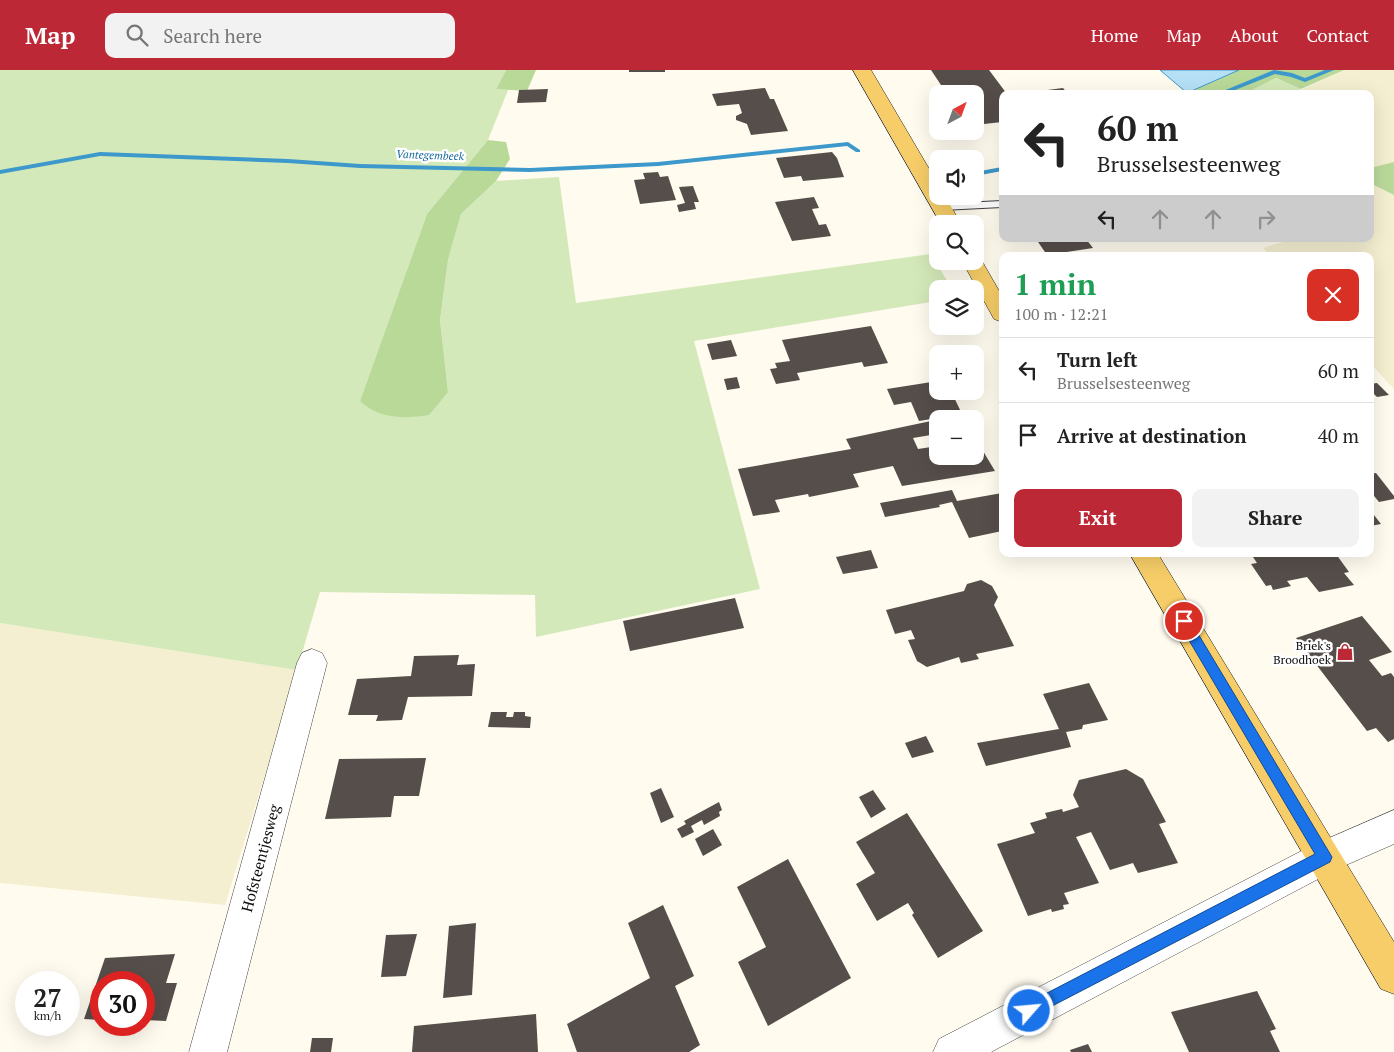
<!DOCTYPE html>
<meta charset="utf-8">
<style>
:root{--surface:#fff;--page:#f2f2f2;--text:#222;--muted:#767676;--line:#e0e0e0;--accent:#bc2836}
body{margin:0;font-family:"PT Serif",serif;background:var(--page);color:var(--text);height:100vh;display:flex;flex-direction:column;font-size:19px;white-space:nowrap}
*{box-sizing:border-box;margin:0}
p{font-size:16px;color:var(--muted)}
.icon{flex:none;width:28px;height:28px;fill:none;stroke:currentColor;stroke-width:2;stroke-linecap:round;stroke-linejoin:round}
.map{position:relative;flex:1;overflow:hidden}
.drawer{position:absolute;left:999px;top:182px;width:375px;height:305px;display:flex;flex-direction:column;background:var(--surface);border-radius:10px;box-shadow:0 5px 20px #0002}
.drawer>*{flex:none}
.banner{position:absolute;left:999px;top:20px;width:375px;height:152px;border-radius:10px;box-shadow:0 5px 20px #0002;background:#fff;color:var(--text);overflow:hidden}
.needle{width:32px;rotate:41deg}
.tools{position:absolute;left:929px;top:15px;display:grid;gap:10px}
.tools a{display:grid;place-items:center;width:55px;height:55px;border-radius:10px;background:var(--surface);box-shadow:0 5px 20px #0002;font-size:25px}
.speed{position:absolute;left:15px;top:901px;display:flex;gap:10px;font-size:25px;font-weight:700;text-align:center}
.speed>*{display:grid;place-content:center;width:65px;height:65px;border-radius:50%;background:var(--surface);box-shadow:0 5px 20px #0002;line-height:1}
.speed small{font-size:12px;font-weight:400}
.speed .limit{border:8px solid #d22;background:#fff;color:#111}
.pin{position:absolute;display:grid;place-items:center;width:42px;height:42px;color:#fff;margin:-21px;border:2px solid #fff;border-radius:50%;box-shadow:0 1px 5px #0007}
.me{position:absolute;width:55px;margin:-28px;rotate:63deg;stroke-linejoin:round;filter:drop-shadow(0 0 4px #0008)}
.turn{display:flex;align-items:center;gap:18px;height:105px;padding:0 15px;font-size:22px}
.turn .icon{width:65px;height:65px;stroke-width:2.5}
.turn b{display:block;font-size:35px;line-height:42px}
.lanes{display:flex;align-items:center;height:48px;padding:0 15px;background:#0003;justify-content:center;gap:25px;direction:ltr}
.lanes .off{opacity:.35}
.round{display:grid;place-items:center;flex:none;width:52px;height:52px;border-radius:10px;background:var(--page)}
.head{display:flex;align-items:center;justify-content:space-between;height:85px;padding:0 15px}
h1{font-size:30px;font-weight:600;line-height:38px;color:#1e9e55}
.primary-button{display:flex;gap:10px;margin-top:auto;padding:10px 15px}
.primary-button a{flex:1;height:58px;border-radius:10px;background:var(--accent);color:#fff;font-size:20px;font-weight:600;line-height:58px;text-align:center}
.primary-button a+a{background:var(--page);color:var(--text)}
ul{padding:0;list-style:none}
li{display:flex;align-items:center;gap:15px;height:65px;padding:0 15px;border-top:1px solid var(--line)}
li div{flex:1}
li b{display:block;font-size:19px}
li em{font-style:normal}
header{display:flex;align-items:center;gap:30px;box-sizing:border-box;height:70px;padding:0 25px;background:var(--accent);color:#fff}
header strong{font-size:24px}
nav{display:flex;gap:28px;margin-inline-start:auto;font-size:18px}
.search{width:350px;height:45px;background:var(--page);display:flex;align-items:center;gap:12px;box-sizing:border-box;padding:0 18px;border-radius:10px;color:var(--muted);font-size:19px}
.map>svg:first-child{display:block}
</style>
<header>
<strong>Map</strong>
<div class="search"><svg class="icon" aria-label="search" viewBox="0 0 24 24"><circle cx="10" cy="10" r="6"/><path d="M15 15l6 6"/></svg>Search here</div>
<nav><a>Home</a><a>Map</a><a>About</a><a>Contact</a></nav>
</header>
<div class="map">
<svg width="1394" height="982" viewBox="0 0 1394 982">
<rect width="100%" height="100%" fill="#fffbef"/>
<!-- farmland -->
<g fill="#f4efd0">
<polygon points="1344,0 1394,0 1394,92 1370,98 1370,24 1292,24"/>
<polygon points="1370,113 1394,125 1394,319 1370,293 1370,186 1270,186 1263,178 1293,169 1370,169"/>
<polygon points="0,553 297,600 225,835 0,813"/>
</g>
<!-- green -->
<g fill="#d4e9b9">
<polygon points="0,0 506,0 496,19 508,20 488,70 427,144 360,331 448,322 440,250 448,190 461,144 496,111 559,107 576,233 931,184 952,219 938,219 937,231 694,271 760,519 536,567 535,525 320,522 297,600 0,553"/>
<polygon points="1276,8 1301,19 1292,24 1244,24"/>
</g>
<!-- forest -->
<g fill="#b9d999">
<polygon points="506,0 536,0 527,21 496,19"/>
<polygon points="1239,0 1344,0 1301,19 1276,8 1244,24 1187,23"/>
<path d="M488,70L506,72L510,89L496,111L461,144L448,190L440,250L448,322L429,345C404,349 379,349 360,331L427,144Z"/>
<polygon points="1394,92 1394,125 1370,113 1370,98"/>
</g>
<!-- water -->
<polygon fill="#b5e0f5" stroke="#3d99cb" points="1160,0 1239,0 1187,23"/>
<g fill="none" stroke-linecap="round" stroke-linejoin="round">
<!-- stream -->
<g fill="#3d99cb" fill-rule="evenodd">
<polygon points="1274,0 1292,3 1305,8 1325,0 1334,0 1305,12 1291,7 1275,4 1225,24 1216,24"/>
<polygon points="848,72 860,80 860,82 856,82 847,76 658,96 530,102 360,98 288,93 100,86 0,104 0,100 100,82 288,89 360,94 530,98 658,92"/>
<polygon points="1002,97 1002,101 975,106 975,102"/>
</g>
</g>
<!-- building -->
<g fill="#564e4a">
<rect x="629" y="0" width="36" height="2"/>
<polygon points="931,0 989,0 1007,24 1002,24 1002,52 975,55 975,24 947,24"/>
<polygon points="765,18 770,29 774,29 788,61 751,65 747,54 736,50 736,46 742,43 739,34 717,36 712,24"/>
<polygon points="1063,18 1068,24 1034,24 1032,22"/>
<polygon points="548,19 546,32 517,33 519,20"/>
<polygon points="832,82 837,88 844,107 803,111 801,106 784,108 776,88"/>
<polygon points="658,102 660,107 668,106 676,130 640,134 634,110 645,109 643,103"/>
<polygon points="693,116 699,132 694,132 696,139 679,142 677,135 685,133 679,117"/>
<polygon points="814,127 819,138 812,139 819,155 826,154 831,166 792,171 775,132"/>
<polygon points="1036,169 1086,169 1093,178 1047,185"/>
<polygon points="871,256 888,293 864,297 862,292 797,303 800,310 776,314 770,299 777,298 775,293 790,291 782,270"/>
<polygon points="731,270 737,286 712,290 707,274"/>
<polygon points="737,307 740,318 727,320 724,309"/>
<polygon points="938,311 938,321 951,321 962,344 919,351 911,332 894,335 887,319"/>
<polygon points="1377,313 1389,325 1377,327 1370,320 1370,314"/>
<polygon points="931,351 937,364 913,368 918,379 938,376 938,386 975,386 977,371 995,401 902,416 893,396 853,404 859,417 809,427 808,424 775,430 780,442 753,446 738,399 851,379 846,369"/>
<polygon points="1376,403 1394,426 1394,429 1379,432 1370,421 1370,404"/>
<polygon points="952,420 957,431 1002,423 1002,461 969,468 952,432 939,435 940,437 885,447 880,433"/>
<polygon points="1370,440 1381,454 1370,456"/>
<polygon points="871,480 878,498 843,504 836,487"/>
<polygon points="1251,484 1336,484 1349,502 1344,503 1354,515 1319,522 1307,507 1287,511 1291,516 1273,520 1271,515 1266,516 1251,494 1257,493"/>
<polygon points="981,510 992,516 998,527 994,535 1014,576 976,584 979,589 961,593 959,587 927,597 917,591 908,570 915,569 911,560 895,564 886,540 964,521 967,514"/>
<polygon points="735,528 744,558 630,581 623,551"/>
<polygon points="1362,546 1392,582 1369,590 1382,606 1391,603 1394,607 1394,669 1388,672 1376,658 1367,661 1296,568"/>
<polygon points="459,585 457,595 475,594 472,626 408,627 402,650 376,651 378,645 348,645 357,609 411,606 414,586"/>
<polygon points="1089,613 1108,650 1083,655 1082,659 1066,662 1071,677 986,696 977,673 1059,659 1043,624"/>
<polygon points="491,642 507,642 506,647 513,647 514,642 525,642 525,646 531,647 530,658 488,657"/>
<polygon points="926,666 934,682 912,688 905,673"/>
<polygon points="426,688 419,726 394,726 391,747 325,749 339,689"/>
<polygon points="1126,699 1143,709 1166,752 1159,754 1178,793 1138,803 1133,793 1110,800 1091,762 1076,767 1099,813 1064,823 1069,834 1063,835 1064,839 1052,842 1051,839 1028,846 997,774 1035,763 1030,753 1047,748 1045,743 1062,739 1063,742 1079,737 1073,725 1079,710"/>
<polygon points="661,718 674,747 661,753 650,723"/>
<polygon points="873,720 886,739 871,748 859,727"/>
<polygon points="719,732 722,740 719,742 720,746 704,755 702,750 691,756 694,762 682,768 677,759 686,754 684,751"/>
<polygon points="907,743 983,861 938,888 912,845 914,843 908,833 877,851 856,814 875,803 856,772"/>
<polygon points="713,759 722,775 703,786 695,769"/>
<polygon points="788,789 851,908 768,956 738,892 766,877 737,817"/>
<polygon points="663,835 694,906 675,916 700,975 689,982 577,982 567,954 650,908 628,853"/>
<polygon points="476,853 472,925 443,928 449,856"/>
<polygon points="417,864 406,906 381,907 386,865"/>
<polygon points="175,884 166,913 177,913 166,951 144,950 144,912 101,912 101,950 84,949 105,888"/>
<polygon points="1257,921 1276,959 1270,961 1280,982 1189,982 1171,942"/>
<polygon points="536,944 538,982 412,982 414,956"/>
<polygon points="312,968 333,968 331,982 310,982"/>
<polygon points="1088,974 1092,982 1071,982 1070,980"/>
</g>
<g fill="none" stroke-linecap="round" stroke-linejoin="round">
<!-- lane casing -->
<g stroke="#414141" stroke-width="2">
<polygon id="lane" points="1002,131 1002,137 942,140 937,137 942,134"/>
</g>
<!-- street casing -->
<g stroke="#414141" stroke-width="1">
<g id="street">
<polygon points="312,579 322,583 327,593 227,982 189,982 297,593 302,583"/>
<polygon points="1394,740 1394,774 1337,799 991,982 933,982 939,969 1313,775"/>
</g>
</g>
<!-- primary casing -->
<g stroke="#1f1f1f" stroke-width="1">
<g id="primary">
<polygon points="853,0 871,0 938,114 938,126 945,126 961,154 941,154"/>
<polygon points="975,185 979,186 1002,226 1002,252 994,249 962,191 975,191"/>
<polygon points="1130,484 1158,484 1394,872 1394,924 1381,919"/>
</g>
</g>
<!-- lane -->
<use href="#lane" fill="#fff" fill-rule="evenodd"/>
<!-- street -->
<use href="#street" fill="#fff" fill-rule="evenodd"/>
<!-- primary -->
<use href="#primary" fill="#f6cd68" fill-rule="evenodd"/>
</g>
<!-- route -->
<polygon fill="#1a73e8" stroke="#114b97" points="1184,546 1188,547 1332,787 1330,792 1029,948 1024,946 1021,941 1024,935 1315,784 1180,555 1180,547"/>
<!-- icons -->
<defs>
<g id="shop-bare" transform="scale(1.35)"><path d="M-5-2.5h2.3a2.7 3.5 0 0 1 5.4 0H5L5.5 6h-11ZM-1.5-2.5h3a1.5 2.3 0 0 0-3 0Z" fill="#bc2836" stroke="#fff" stroke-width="2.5" paint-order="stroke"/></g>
</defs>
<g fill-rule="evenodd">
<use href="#shop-bare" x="1345" y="582"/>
</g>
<g text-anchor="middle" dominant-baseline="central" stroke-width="5" stroke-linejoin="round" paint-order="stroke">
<!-- far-water labels -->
<g font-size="11" font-style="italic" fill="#196a9e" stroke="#fff">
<text transform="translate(430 85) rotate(2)">Vantegembeek</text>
</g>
<!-- poi labels -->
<g font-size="12" fill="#0e0e0e" stroke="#fff" text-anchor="end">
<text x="1331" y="575">Briek's<tspan x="1331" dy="14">Broodhoek</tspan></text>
</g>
<!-- near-street labels -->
<g font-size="15" fill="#0e0e0e" stroke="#fff">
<text transform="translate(260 788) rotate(-75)">Hofsteentjesweg</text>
</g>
</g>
</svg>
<div class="tools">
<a><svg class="needle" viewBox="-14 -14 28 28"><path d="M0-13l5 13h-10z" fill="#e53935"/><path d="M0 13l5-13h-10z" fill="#767676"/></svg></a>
<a><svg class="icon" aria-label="sound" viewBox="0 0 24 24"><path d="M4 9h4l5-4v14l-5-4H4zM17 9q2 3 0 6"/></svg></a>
<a><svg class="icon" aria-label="search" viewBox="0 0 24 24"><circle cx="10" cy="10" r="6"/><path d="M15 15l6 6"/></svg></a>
<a><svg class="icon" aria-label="layers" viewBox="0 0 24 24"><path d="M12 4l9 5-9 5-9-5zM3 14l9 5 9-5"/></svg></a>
<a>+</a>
<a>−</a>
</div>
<div class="speed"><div>27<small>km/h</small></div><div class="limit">30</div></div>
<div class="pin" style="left:1184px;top:551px;background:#d93025"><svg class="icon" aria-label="arrive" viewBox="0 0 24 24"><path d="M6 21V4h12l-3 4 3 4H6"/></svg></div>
<svg class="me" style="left:1029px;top:941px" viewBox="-20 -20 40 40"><circle r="17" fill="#1a73e8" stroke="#fff" stroke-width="3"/><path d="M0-11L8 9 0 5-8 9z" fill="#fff"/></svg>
<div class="banner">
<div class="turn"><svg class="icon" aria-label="left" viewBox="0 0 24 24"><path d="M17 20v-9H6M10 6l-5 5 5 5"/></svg><div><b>60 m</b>Brusselsesteenweg</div></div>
<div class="lanes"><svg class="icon" aria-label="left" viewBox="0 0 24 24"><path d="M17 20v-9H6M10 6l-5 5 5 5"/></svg><svg class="icon off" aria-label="ahead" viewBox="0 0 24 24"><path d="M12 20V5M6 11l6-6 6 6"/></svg><svg class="icon off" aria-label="ahead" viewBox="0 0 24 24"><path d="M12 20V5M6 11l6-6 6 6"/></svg><svg class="icon off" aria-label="right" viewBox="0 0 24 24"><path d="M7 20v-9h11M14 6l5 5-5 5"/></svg></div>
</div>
<section class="drawer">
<div class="head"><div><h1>1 min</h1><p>100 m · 12:21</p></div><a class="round" style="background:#d93025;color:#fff"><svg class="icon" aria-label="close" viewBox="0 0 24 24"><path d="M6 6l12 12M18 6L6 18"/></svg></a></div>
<ul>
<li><svg class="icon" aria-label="left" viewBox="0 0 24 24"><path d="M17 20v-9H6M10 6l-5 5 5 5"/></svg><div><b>Turn left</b><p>Brusselsesteenweg</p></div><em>60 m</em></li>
<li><svg class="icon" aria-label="arrive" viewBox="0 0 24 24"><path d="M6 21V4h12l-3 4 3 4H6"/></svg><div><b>Arrive at destination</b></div><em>40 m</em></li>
</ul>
<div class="primary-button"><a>Exit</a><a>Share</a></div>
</section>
</div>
